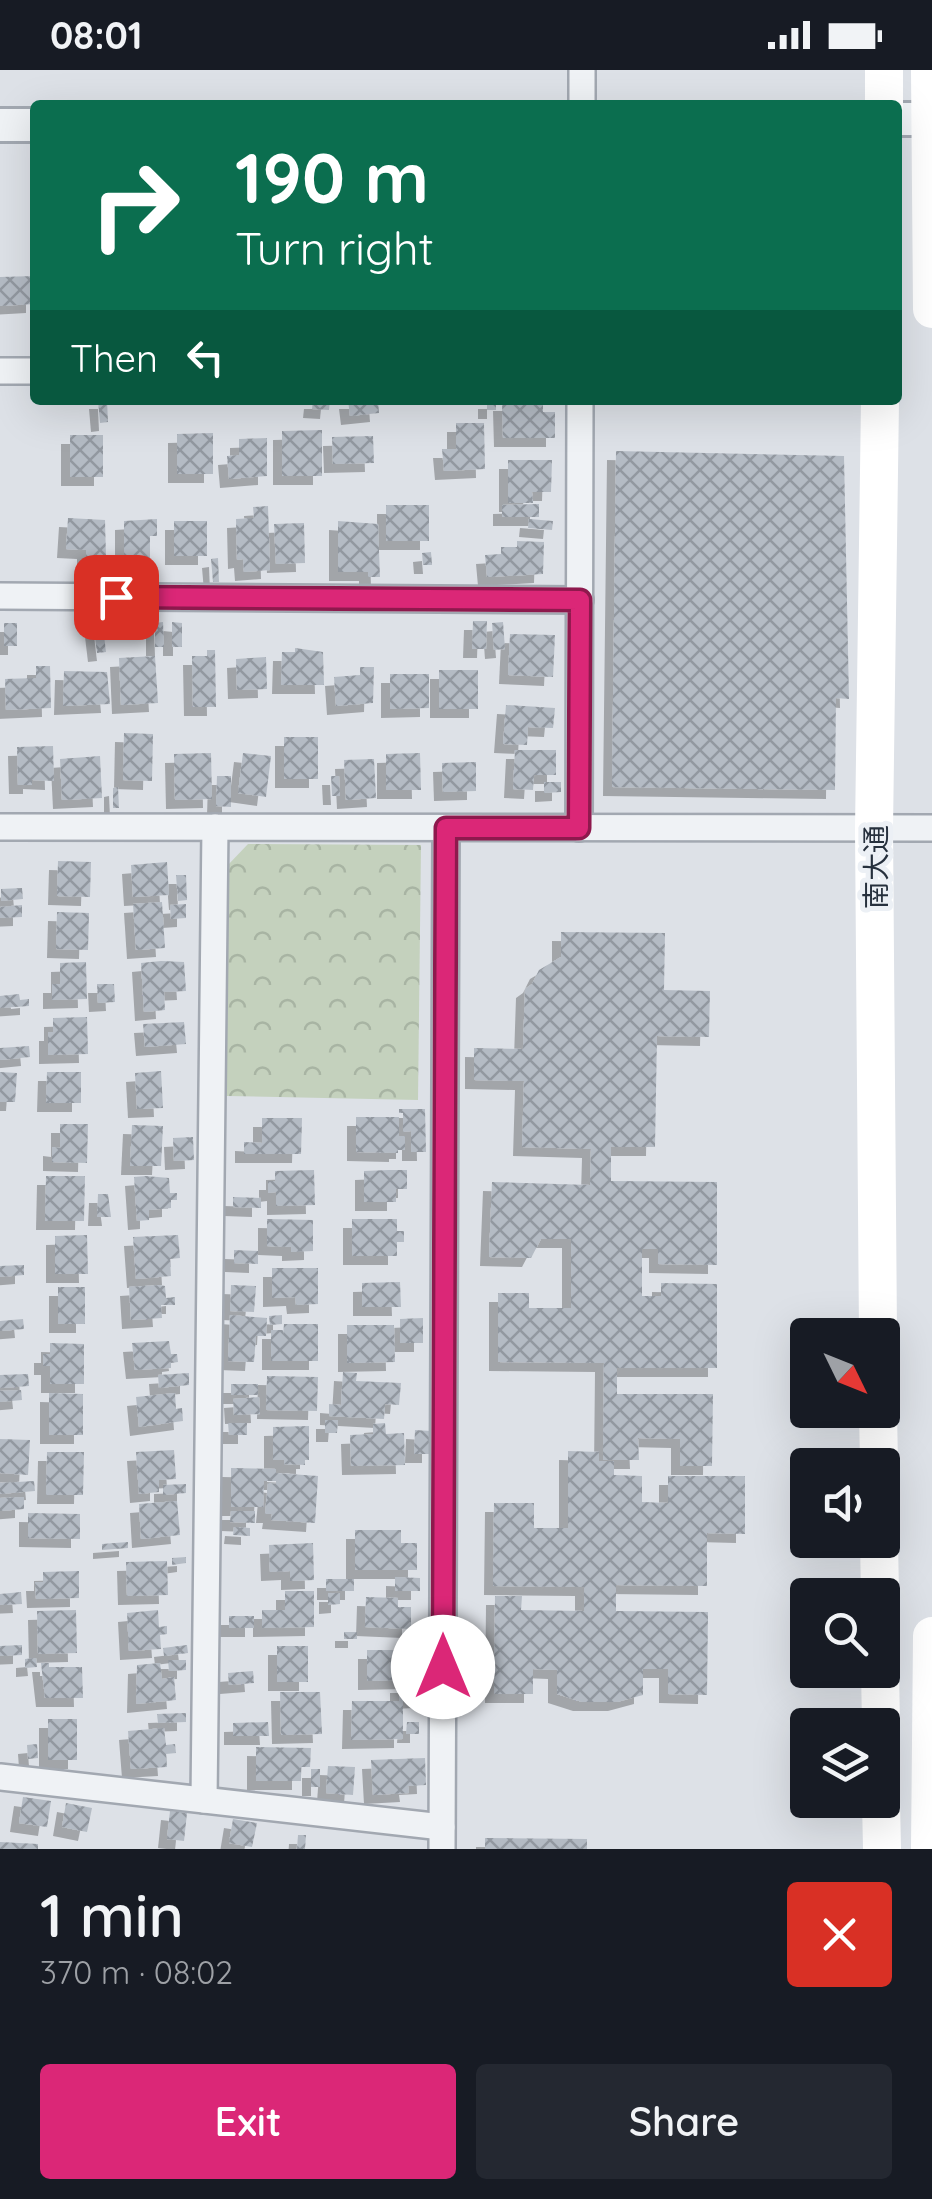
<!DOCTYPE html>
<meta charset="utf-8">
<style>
:root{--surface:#171b24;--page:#242831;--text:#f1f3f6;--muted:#9ea1a6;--accent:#db2777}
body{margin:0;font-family:Quicksand,"Noto Sans JP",sans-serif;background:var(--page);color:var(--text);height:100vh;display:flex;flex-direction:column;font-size:38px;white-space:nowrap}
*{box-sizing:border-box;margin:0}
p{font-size:32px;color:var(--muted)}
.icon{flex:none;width:55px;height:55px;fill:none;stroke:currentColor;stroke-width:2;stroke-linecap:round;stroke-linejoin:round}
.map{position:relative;height:1779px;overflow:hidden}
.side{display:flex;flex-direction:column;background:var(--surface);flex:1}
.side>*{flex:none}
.hud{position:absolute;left:30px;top:30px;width:872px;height:305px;border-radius:10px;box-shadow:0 10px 40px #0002;background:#0b6e4f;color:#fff;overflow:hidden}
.needle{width:65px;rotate:133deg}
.controls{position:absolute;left:790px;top:1248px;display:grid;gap:20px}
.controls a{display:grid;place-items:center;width:110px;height:110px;border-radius:10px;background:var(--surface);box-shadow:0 10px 40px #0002;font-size:50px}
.pin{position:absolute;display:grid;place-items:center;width:85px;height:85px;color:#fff;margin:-42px;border-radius:20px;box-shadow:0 5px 15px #0006}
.me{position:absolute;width:110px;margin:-55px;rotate:0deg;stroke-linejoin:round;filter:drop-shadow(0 0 8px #0008)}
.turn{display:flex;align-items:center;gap:35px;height:210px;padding:0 40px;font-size:45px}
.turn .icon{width:130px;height:130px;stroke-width:2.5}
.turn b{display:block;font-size:70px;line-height:85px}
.then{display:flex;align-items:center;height:95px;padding:0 40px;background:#0003;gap:20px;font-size:38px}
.round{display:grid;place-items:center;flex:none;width:105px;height:105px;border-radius:10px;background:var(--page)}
.head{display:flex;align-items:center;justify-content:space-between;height:170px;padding:0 40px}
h1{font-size:60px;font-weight:600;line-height:75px}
.primary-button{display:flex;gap:20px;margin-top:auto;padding:20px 40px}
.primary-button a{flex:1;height:115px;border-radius:10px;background:var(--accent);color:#fff;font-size:40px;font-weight:600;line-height:115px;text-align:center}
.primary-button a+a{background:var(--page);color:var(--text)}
.status{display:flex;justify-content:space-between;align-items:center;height:70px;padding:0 50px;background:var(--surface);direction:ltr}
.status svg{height:28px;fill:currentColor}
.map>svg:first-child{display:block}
</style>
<div class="status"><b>08:01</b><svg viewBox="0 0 49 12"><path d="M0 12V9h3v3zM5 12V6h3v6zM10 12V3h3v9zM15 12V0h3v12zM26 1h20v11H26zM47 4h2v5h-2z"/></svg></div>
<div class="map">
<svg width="932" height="1779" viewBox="0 0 932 1779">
<defs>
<pattern id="park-crowns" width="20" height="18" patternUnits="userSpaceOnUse" patternTransform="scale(2.5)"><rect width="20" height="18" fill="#c4d1bd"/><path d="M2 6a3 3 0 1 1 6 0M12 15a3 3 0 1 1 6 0" fill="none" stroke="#a8b4a3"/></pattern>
<pattern id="building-cross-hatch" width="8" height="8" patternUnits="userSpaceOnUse" patternTransform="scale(2.5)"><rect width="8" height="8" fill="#b4bbc4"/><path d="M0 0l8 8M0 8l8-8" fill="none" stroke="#9298a0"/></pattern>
<filter id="shadow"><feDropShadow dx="-9" dy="9" stdDeviation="0" flood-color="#0004"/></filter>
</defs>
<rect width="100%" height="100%" fill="#dde1e7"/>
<!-- park -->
<polygon fill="url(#park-crowns)" points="248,774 421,775 418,1030 227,1026 227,796"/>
<!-- building -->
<g fill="url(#building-cross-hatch)" filter="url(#shadow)">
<polygon points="35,206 35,234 0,236 0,207"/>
<polygon points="98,330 107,330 108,352 100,353"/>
<polygon points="313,330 330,330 329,340 312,339"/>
<polygon points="348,330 378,330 379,343 350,346"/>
<rect x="487" y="330" width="9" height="10"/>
<polygon points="502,332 543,332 543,342 555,342 555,368 503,368"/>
<polygon points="456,353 484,353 485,399 444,401 442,379 456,379"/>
<polygon points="322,360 322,406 282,406 282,361"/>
<polygon points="213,363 213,404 177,404 177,364"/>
<rect x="70" y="365" width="33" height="42"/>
<polygon points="373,366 374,393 333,394 332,367"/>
<polygon points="267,368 267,406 229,409 227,386 239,385 239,369"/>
<polygon points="616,381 844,386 849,629 836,628 835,720 612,717"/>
<polygon points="508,390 552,390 551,422 532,422 533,433 508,433"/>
<polygon points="539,434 539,447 502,447 502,435"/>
<rect x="386" y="435" width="43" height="36"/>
<polygon points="268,436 270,500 244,502 243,489 237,490 236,449 254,448 253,437"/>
<polygon points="68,448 105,450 106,487 86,487 86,480 66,479"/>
<polygon points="157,449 157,466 150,466 150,488 124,488 124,451"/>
<polygon points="529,449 553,451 552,460 528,458"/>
<rect x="174" y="451" width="33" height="35"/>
<polygon points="338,451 378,454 380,507 368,507 368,502 338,502"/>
<polygon points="304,453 305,493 276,494 274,454"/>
<polygon points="517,471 544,472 543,504 487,507 485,485 501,484 501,477 517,477"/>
<polygon points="431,482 432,495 423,495 422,483"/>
<polygon points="218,488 219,512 213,512 211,489"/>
<polygon points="473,551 487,551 486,579 472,579"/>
<polygon points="163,552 164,577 155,577 155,553"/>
<polygon points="172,552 182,553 182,577 172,577"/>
<polygon points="503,552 505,579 494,580 492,553"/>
<rect x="4" y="553" width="13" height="23"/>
<polygon points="103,557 106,582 97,583 94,558"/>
<polygon points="510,564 555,565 553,607 508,605"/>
<polygon points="295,578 323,582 324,615 281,615 282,582 295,582"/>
<polygon points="207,580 215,580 216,637 193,637 192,586 207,586"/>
<polygon points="155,586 158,633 121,635 119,588"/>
<polygon points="266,587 267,619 237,620 236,589"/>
<polygon points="36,596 50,596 51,638 6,640 5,609 36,608"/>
<polygon points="360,597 374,597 373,633 336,636 334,607 360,605"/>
<rect x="439" y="600" width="39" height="39"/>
<polygon points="64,601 107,602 110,634 63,636"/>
<polygon points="390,604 429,604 429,638 390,639"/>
<polygon points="506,635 555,638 553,658 528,657 527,675 503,674"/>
<polygon points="124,663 153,664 152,711 123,710"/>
<rect x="284" y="667" width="34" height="42"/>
<polygon points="53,676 54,711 32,710 32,715 18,715 17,677"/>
<polygon points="515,680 556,680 556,705 534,705 533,720 513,719"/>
<polygon points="211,683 212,729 175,730 174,684"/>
<polygon points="243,683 271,686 266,727 238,723"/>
<polygon points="420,683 421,720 386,720 386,684"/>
<polygon points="100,686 102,728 62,730 60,689"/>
<polygon points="374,689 376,728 346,730 344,690"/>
<polygon points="476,692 476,721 443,722 442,693"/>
<polygon points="217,706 231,706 231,737 216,736"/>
<polygon points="331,706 339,706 340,726 332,726"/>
<polygon points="544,712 561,712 561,722 544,723"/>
<polygon points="118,717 119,738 113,738 113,718"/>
<polygon points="58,791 91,792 90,827 57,826"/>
<polygon points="167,792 169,825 133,827 131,795"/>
<polygon points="176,805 186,805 187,830 178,831"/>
<polygon points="22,818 23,829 1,831 1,819"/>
<polygon points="162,832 165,878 136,880 133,834"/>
<polygon points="186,834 186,848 171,849 170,835"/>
<polygon points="22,835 22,847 0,848 0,837"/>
<polygon points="57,842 89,843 88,880 56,879"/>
<polygon points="561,862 665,863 664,920 710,921 709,967 657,966 655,1077 611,1077 611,1111 717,1112 717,1195 658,1194 658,1179 642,1179 642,1226 661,1226 661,1213 717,1214 717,1298 617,1298 617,1324 713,1324 712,1396 680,1396 680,1369 638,1368 639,1390 603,1390 604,1293 498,1292 498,1223 529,1223 529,1238 571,1238 571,1169 541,1169 531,1188 489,1187 492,1112 590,1115 591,1079 522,1077 524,1011 474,1010 474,978 523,979 525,919 532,914 539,900 561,887"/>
<polygon points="161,891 184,892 186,921 164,922 165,940 144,942 141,893"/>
<polygon points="86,892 87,929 52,930 52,914 60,914 60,893"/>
<polygon points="97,914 114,914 115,932 98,933"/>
<polygon points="19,924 20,930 29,929 29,936 0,938 0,926"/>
<polygon points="87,947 88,984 48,985 48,962 53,962 53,948"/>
<polygon points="184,952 186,974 145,977 143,954"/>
<polygon points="29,976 30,987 0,990 0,978"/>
<polygon points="161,1001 163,1038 137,1039 135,1003"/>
<polygon points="0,1002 17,1003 15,1032 0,1032"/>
<polygon points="47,1002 81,1002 81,1033 46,1033"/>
<polygon points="399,1039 425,1039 426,1082 411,1082 411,1061 403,1062 403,1043 399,1043"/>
<polygon points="356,1047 399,1047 399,1066 405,1066 405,1080 398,1080 398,1083 356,1082"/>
<polygon points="262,1048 302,1048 301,1084 244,1084 244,1072 262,1073"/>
<polygon points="60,1054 88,1054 87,1093 52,1092 52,1077 60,1078"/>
<polygon points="132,1055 163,1056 161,1096 130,1096"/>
<polygon points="193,1067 194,1090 174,1091 173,1068"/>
<polygon points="314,1100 315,1135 276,1136 276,1122 268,1123 268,1111 275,1111 275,1101"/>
<polygon points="389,1100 407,1100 407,1119 396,1119 396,1132 364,1132 364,1101"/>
<polygon points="46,1106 85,1106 84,1151 45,1151"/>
<polygon points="146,1106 169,1108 170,1123 177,1123 177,1130 171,1130 171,1138 149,1140 149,1150 137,1151 134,1107"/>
<polygon points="98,1124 108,1124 111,1147 97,1147"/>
<polygon points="233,1127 261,1128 261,1138 233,1137"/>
<polygon points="267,1149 313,1150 313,1181 291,1182 291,1177 267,1176"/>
<polygon points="352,1149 397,1149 397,1161 404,1161 404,1172 397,1172 397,1186 352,1186"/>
<polygon points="87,1165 88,1204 55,1204 55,1166"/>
<polygon points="178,1165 180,1188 170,1189 171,1206 136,1209 133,1167"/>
<polygon points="234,1180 258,1181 258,1194 234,1193"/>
<polygon points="24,1195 24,1205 0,1207 0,1196"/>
<polygon points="272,1198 318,1198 318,1234 296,1235 295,1227 272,1228"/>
<polygon points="400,1212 401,1237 362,1237 362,1213"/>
<polygon points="160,1215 165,1216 166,1228 175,1227 175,1235 161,1235 162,1248 131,1250 129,1217"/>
<polygon points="231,1215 256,1216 254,1242 230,1241"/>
<rect x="58" y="1217" width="27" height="37"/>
<polygon points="230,1245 267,1248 266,1266 256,1266 254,1292 228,1291"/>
<polygon points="282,1245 282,1254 270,1255 269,1246"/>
<polygon points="423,1248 423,1273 400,1273 400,1249"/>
<polygon points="23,1249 24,1259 0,1261 0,1251"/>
<polygon points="284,1254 318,1254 318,1291 271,1291 271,1260 283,1260 283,1265"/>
<polygon points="347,1255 394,1255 395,1292 347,1293"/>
<polygon points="169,1271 171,1284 177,1284 178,1292 171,1293 171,1298 135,1300 132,1273"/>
<polygon points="50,1273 84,1274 84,1314 50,1314 50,1296 43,1296 43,1284 50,1284"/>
<polygon points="343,1302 357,1303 356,1311 401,1313 399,1335 385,1334 384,1349 329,1346 329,1334 341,1335"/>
<polygon points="189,1303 189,1315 159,1318 158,1305"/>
<polygon points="28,1304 29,1316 0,1318 0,1305"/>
<polygon points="267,1306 318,1307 317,1341 266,1340"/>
<rect x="231" y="1314" width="27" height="11"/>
<polygon points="21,1320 22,1330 0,1332 0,1321"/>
<polygon points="49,1323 83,1324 83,1365 49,1365"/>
<polygon points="175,1323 176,1339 182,1338 183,1351 139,1357 136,1327"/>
<polygon points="259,1327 260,1344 234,1345 233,1329"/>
<polygon points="325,1350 338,1350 337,1363 325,1363"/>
<polygon points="228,1353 247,1353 247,1365 229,1365"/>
<polygon points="385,1353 386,1364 404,1363 405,1395 351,1396 350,1365 373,1364 373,1354"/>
<polygon points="309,1356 309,1390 305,1390 305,1395 284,1394 284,1390 273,1390 273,1357"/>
<polygon points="415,1360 431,1361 431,1384 414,1384"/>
<polygon points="0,1369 30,1370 28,1405 0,1403"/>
<polygon points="174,1380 176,1409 159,1410 159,1422 139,1424 136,1382"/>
<polygon points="568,1381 599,1382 599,1391 614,1391 614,1405 642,1406 642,1432 668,1433 668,1406 745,1406 745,1464 707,1463 707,1516 616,1515 616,1541 708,1542 707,1625 668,1624 668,1599 643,1599 643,1625 617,1632 582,1632 557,1624 557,1600 533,1599 533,1624 494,1624 495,1526 522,1526 521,1540 584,1541 584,1517 493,1516 494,1433 534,1433 534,1458 568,1458"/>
<polygon points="47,1382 84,1382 83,1425 46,1425"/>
<polygon points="231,1398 276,1399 276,1403 318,1406 315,1453 271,1450 272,1444 265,1444 268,1413 276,1414 276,1411 264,1411 263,1437 231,1437"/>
<polygon points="34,1411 35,1421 0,1424 0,1413"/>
<polygon points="186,1414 186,1423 163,1425 163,1415"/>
<polygon points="24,1427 24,1439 0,1441 0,1428"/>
<polygon points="177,1431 180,1465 141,1469 139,1434"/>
<polygon points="231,1441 255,1441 255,1453 230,1452"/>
<polygon points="28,1443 80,1444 80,1469 28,1468"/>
<polygon points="234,1457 250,1458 250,1466 233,1465"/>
<polygon points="355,1460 401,1460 401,1473 417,1473 417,1500 355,1500"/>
<polygon points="128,1472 128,1478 102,1480 102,1474"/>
<polygon points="313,1473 314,1510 290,1511 290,1501 270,1502 269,1475"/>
<polygon points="186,1487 186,1493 172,1495 172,1488"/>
<polygon points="167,1491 168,1525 127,1526 126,1492"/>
<polygon points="79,1501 79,1528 36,1529 35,1512 43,1512 43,1502"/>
<polygon points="395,1507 420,1508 420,1521 395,1521"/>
<rect x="326" y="1509" width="28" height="12"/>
<polygon points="285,1521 314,1521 314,1557 262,1558 262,1540 285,1540"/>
<polygon points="21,1522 22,1534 0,1535 0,1524"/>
<polygon points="328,1523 340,1523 340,1534 328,1535"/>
<polygon points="366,1527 398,1528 398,1537 411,1537 411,1559 365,1557"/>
<polygon points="76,1540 77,1583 38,1584 37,1541"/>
<polygon points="158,1540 159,1557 167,1556 167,1564 160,1565 161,1579 129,1581 127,1543"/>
<rect x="229" y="1546" width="25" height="12"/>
<rect x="344" y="1562" width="13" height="7"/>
<polygon points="22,1575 22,1585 0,1586 0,1576"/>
<polygon points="187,1575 188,1583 164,1586 163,1578"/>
<rect x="277" y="1576" width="31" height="36"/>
<polygon points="367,1580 413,1580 413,1610 367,1611"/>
<polygon points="36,1588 37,1597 25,1598 25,1589"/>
<polygon points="168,1590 186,1590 186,1600 169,1601"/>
<polygon points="41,1593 49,1593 49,1597 82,1597 83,1628 45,1628"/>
<polygon points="160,1593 162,1609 174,1607 176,1630 136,1634 137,1595"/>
<polygon points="253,1601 254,1613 229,1615 228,1603"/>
<polygon points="399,1614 424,1614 423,1629 403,1630 403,1669 351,1670 352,1631 399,1631"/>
<polygon points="280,1622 320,1622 322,1664 281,1665"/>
<polygon points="186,1643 186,1652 158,1653 157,1644"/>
<rect x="48" y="1649" width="29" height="41"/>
<polygon points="268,1652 269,1666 233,1666 233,1653"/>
<polygon points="407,1652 419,1652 419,1664 406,1664"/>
<polygon points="164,1658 166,1675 175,1674 176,1683 166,1684 167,1697 131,1699 128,1661"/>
<polygon points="37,1674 38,1688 28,1689 27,1675"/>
<polygon points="256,1677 311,1678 310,1697 301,1697 301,1711 256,1711"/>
<polygon points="425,1688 426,1715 408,1716 409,1723 373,1725 371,1690"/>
<polygon points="328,1696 355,1697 353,1725 326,1723"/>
<rect x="311" y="1699" width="9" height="18"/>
<polygon points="23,1727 51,1731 47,1757 19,1753"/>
<polygon points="66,1733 92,1738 87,1762 62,1757"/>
<polygon points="170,1741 187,1743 184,1771 167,1769"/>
<polygon points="233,1749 257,1753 252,1777 229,1773"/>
<polygon points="298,1765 306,1765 305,1779 297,1779"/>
<polygon points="485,1768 587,1769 587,1779 485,1779"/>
<polygon points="0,1772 38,1774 38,1779 0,1779"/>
</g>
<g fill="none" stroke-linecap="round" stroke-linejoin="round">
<!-- minor casing -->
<g stroke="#a2a8b1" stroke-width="30">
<g id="minor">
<polyline points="582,35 582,0"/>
<polyline points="0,301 35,301"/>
<polyline points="0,526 580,530"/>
<polyline points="0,757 932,758"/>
<polyline points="579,758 580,330"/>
<polyline points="0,1707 442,1757"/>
<polyline points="204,1730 215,757"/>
<polyline points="442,1779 446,758"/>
</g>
</g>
<!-- tertiary casing -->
<g stroke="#a2a8b1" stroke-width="38">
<g id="tertiary">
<polyline points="898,49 932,49"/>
<polyline points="0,55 35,55"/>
</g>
</g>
<!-- minor -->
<use href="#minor" stroke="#eff2f5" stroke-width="25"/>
<!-- tertiary -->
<use href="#tertiary" stroke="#eff2f5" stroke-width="32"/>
<!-- secondary -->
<g stroke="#fff" stroke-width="38">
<polyline points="930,0 932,239"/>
<polyline points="884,35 884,0"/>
<polyline points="878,1265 874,759 880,330"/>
<polyline points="878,1340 879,1395"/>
<polyline points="879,1470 880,1525"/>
<polyline points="880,1600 881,1655"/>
<polyline points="881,1730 882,1779"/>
<polyline points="930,1779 932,1566"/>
</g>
</g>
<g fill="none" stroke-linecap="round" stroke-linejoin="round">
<!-- route casing -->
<g stroke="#8e194d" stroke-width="25">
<polyline id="route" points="116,527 580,530 579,758 446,758 443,1597"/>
</g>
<!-- route -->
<use href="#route" stroke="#db2777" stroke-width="18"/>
</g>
<g text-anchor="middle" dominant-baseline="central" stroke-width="10" stroke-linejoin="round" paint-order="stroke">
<!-- street labels -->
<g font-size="28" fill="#26303d" stroke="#ecf0f5">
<text transform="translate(875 797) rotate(-90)">南大通</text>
</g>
</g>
</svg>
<div class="controls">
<a><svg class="needle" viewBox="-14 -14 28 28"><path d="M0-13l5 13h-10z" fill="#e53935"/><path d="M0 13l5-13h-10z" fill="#9ea1a6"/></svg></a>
<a><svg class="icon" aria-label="sound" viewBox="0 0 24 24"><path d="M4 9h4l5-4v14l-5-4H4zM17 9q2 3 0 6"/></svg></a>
<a><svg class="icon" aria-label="search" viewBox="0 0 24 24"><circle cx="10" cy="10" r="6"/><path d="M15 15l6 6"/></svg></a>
<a><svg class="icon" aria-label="layers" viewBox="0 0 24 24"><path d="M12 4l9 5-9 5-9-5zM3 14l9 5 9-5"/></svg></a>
</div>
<div class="pin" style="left:116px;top:527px;background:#d93025"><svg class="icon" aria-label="arrive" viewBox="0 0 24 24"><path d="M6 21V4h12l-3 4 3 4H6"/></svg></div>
<svg class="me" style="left:443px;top:1597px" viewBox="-20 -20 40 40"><circle r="19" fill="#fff"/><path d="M0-13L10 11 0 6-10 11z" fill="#db2777"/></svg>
<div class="hud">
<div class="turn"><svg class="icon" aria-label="right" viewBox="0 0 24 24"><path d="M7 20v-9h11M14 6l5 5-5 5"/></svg><div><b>190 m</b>Turn right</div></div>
<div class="then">Then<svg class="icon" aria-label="left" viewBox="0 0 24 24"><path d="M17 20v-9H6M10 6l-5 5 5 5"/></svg></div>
</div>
</div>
<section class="side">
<div class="head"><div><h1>1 min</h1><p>370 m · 08:02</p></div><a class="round" style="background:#d93025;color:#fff"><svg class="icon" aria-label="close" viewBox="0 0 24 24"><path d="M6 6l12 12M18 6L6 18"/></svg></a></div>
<div class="primary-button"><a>Exit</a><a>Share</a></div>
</section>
